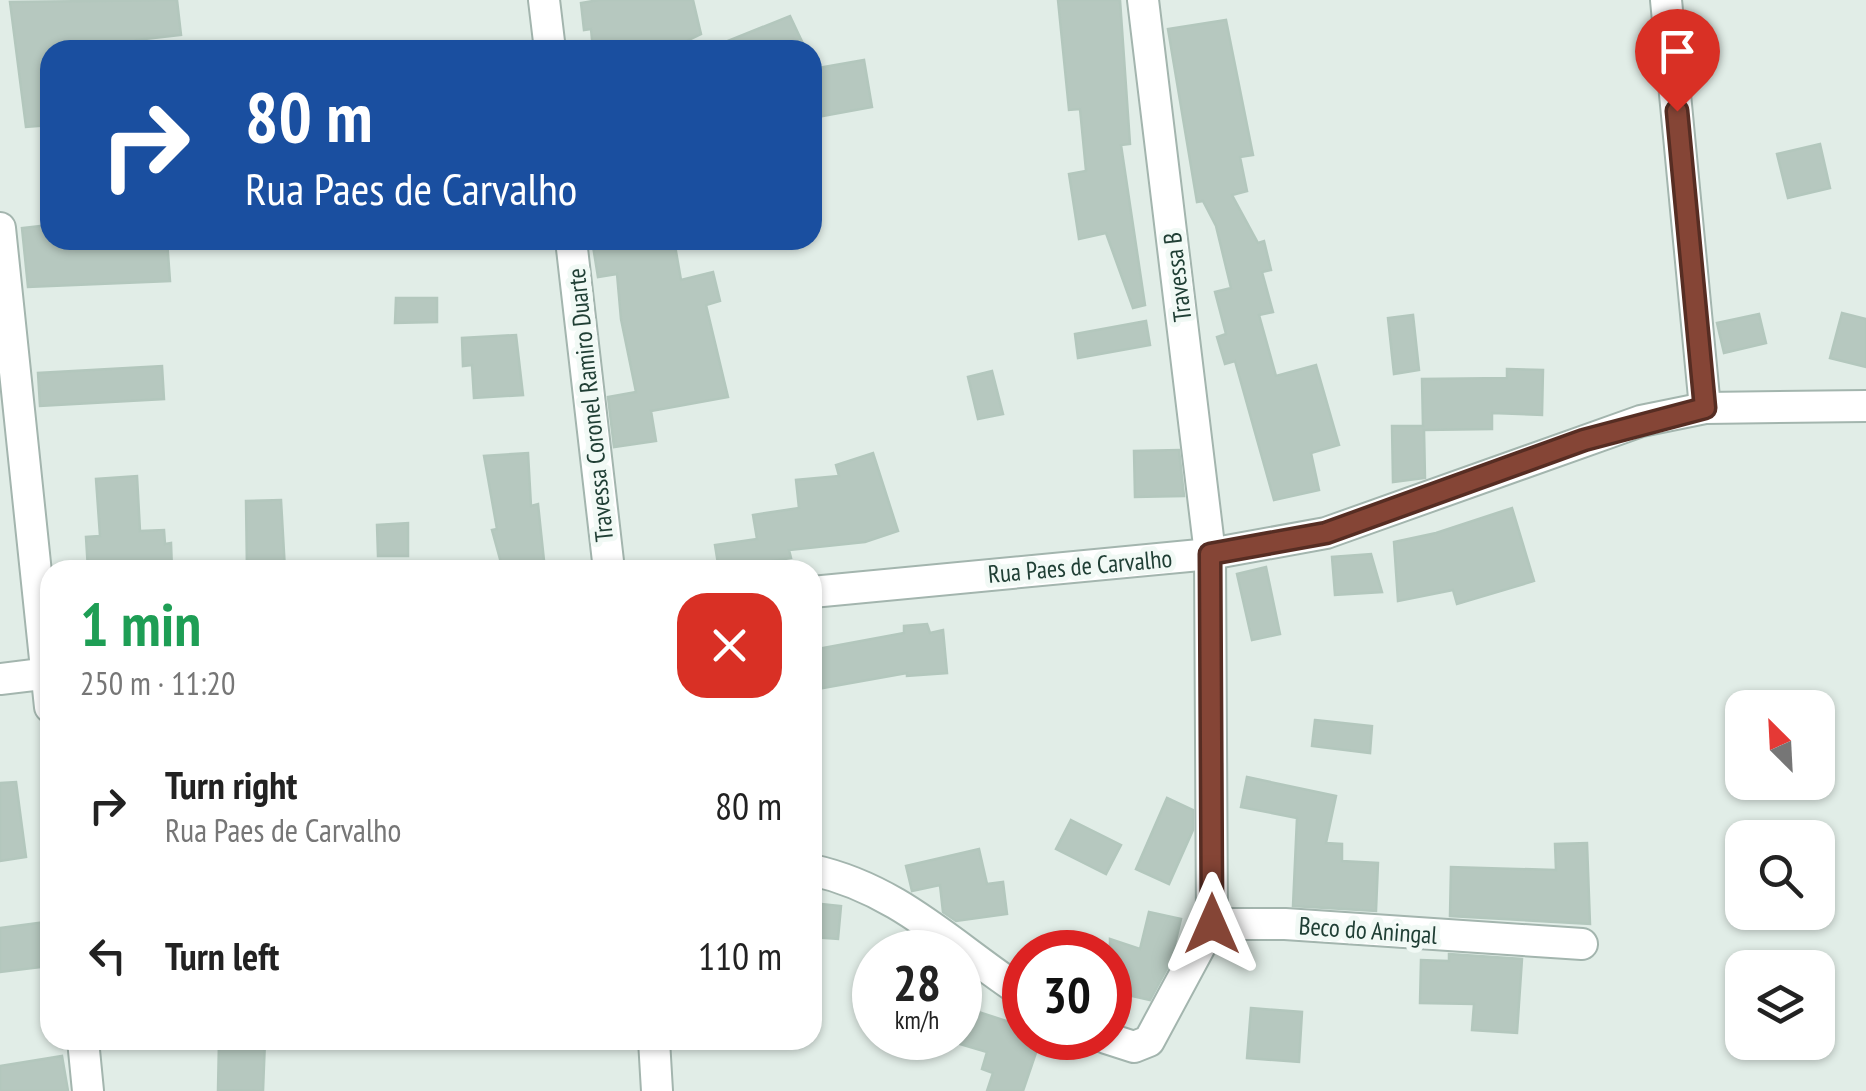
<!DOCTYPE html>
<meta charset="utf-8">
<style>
:root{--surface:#fff;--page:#f6f6f6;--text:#222;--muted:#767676}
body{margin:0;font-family:"PT Sans Narrow",sans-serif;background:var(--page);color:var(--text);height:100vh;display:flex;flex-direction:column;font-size:38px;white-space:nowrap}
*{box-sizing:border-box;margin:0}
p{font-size:32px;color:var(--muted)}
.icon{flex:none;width:55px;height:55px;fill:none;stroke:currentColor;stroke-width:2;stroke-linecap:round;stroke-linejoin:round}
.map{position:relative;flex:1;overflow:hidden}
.panel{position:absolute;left:40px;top:560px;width:782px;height:490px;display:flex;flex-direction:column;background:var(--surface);border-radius:30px;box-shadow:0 2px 8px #0004}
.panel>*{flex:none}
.banner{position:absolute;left:40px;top:40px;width:782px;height:210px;border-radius:30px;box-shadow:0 2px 8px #0004;background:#1a4fa0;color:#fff;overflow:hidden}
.needle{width:65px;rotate:336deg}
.fabs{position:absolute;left:1725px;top:690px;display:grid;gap:20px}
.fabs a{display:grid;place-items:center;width:110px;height:110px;border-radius:20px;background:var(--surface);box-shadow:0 2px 8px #0004;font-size:50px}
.speed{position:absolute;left:852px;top:930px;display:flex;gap:20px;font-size:50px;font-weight:700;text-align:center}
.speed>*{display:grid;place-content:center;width:130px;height:130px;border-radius:50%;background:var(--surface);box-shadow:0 2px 8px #0004;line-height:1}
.speed small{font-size:25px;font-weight:400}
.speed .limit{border:15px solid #d22;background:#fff;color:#111}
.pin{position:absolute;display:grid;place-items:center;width:85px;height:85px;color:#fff;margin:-102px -42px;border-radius:50% 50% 50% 0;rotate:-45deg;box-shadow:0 0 10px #0007}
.pin .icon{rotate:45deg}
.me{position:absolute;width:110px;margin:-55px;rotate:0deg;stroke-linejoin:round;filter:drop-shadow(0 0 8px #0008)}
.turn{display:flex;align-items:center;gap:35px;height:210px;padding:0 40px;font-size:45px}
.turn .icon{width:130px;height:130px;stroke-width:2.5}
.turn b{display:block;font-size:70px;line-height:85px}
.round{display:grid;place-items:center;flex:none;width:105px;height:105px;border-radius:30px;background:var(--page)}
.headline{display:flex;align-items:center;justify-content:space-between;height:170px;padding:0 40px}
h1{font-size:60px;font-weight:700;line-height:75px;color:#1e9e55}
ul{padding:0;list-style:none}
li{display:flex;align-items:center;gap:30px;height:150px;padding:0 40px}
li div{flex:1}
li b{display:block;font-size:38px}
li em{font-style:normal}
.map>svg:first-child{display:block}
</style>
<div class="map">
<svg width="1866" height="1091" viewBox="0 0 1866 1091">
<rect width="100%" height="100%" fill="#e1ede7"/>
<!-- building -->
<g fill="#b6c8bf" stroke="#b3c7bd" stroke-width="2.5">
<polygon points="177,0 181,35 136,40 137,50 50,50 50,125 26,127 10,2"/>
<polygon points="599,0 693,0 701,34 668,50 593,50 591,29 584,30 581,3"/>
<polygon points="1058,0 1120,0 1130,144 1121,145 1145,305 1133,308 1106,233 1079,239 1069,174 1086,171 1080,109 1069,110"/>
<polygon points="790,16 806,50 709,50 708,49"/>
<polygon points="1226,20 1253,155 1240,157 1247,191 1232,195 1258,243 1264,241 1271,270 1262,272 1273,312 1259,315 1276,376 1316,365 1339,445 1311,453 1319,490 1274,500 1235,361 1225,364 1217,337 1226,334 1215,292 1231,288 1216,226 1203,201 1197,202 1168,29"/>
<polygon points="864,60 872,107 812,118 812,69"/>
<polygon points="1820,144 1830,188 1788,198 1777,154"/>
<polygon points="50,225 50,240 167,240 170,281 28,287 22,228"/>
<polygon points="592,240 674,240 681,280 713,272 720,301 706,305 728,397 651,411 656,441 614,447 608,397 636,392 621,319 617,274 598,277"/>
<polygon points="396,298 437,298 437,322 395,323"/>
<polygon points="1842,313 1866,319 1866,367 1830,358"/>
<polygon points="1759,314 1766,343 1724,353 1717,323"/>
<polygon points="1413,315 1419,370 1394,374 1388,318"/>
<polygon points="1146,321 1150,345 1078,358 1075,334"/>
<polygon points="516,335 523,395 474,398 472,365 463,366 462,338"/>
<polygon points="162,366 164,399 40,406 38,373"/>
<polygon points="1507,369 1543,370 1542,415 1492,413 1492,429 1424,430 1425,478 1393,482 1392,426 1423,426 1422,379 1507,378"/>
<polygon points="992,371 1003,414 978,419 968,377"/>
<polygon points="1179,450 1184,496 1135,497 1134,451"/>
<polygon points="528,453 531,506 538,504 545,570 503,570 492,530 497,529 484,456"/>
<polygon points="873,453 898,531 865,542 789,550 791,558 719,570 715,545 757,539 753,515 799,508 796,480 839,476 836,465"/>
<polygon points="137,476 140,531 164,530 165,544 171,543 172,570 88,570 86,537 100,536 96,479"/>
<polygon points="281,500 285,570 247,570 246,501"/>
<polygon points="1512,508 1534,581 1457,604 1453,590 1398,601 1394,542 1436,533"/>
<polygon points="408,523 408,556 378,556 377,525"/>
<polygon points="1371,554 1382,592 1335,595 1332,557"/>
<polygon points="1266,567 1280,634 1252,640 1237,574"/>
<polygon points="927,624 930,633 943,630 947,673 907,676 907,673 812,690 812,650 904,633 904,626"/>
<polygon points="1315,720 1372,726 1370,753 1312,746"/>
<polygon points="1247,777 1336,796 1326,843 1342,844 1342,861 1378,863 1376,911 1293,906 1297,818 1241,807"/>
<polygon points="16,782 26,857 0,861 0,783"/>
<polygon points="1167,798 1193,810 1193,830 1169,884 1136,869"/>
<polygon points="1071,820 1121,845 1106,874 1056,849"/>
<polygon points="1587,843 1590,924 1450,916 1451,867 1556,870 1555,844"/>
<polygon points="979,849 987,884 1003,882 1007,914 956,921 943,912 940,885 912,891 906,866"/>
<polygon points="812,903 841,906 838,939 812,937"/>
<polygon points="1149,912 1181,919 1171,961 1150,1000 1128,995 1131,985 1110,978 1110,939 1140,949"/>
<polygon points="46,922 50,966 0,972 0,928"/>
<polygon points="1449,954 1522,959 1517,1033 1472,1030 1474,1004 1420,1003 1421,960 1449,961"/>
<polygon points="960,1006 1025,1027 1025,1038 1041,1038 1023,1091 987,1091 993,1073 982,1069 987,1052 960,1044"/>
<polygon points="1251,1008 1302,1012 1299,1062 1247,1058"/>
<polygon points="265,1040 263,1091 218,1090 219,1041"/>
<polygon points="62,1056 68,1091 0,1091 0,1066"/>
</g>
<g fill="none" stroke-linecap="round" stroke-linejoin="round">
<!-- minor casing -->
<g stroke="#a3b5ae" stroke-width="34">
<g id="minor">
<polyline points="544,0 550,50"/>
<polyline points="1143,0 1210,554 1212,924"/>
<polyline points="1666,0 1705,408"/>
<polyline points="0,228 50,707"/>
<polyline points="571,240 609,570"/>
<polyline points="812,592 1210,554 1326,533 1641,421 1705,408 1866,406"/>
<polyline points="0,679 50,673"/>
<path d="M812,870C899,889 953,947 1025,994"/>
<polyline points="1212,924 1285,924 1582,944"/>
<polyline points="1106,1038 1134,1047 1149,1041 1212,924"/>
<polyline points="83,1040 88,1091"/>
<polyline points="654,1040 657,1091"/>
</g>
</g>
<!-- minor -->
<use href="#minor" stroke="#fff" stroke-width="30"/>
</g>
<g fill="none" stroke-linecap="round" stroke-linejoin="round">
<!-- route casing -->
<g stroke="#562d23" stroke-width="25">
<polyline id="route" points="1212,924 1210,554 1326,533 1584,440 1705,408 1677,111"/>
</g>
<!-- route -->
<use href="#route" stroke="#854536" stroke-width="18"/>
</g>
<g text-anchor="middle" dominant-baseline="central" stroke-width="10" stroke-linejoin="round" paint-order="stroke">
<!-- street labels -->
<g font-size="25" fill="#203f35" stroke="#f1f9f5">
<text transform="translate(1177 277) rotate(-97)">Travessa B</text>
<text transform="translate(590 405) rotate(-96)">Travessa Coronel Ramiro Duarte</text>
<text transform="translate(1080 566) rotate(-5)">Rua Paes de Carvalho</text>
<text transform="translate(1368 930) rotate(4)">Beco do Aningal</text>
</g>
</g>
</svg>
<div class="fabs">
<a><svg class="needle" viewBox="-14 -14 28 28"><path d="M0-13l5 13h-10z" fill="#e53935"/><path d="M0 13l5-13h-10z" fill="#767676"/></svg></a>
<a><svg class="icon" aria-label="search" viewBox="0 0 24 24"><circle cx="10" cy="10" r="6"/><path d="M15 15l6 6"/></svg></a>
<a><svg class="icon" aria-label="layers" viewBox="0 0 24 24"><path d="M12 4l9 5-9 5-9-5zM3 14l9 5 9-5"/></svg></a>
</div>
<div class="speed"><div>28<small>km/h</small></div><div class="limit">30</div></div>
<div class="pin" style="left:1677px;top:111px;background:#d93025"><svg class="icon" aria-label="arrive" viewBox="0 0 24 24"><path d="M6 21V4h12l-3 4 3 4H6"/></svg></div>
<svg class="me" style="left:1212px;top:924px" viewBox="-20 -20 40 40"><path d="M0-17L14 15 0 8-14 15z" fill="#854536" stroke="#fff" stroke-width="4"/></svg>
<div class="banner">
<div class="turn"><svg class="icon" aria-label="right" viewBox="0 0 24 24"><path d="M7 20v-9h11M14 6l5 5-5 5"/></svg><div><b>80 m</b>Rua Paes de Carvalho</div></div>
</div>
<section class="panel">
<div class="headline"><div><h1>1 min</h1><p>250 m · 11:20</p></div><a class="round" style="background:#d93025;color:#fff"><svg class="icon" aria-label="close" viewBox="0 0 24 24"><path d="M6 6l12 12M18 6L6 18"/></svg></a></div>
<ul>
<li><svg class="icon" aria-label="right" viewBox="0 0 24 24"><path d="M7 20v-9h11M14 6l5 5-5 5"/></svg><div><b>Turn right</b><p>Rua Paes de Carvalho</p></div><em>80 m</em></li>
<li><svg class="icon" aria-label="left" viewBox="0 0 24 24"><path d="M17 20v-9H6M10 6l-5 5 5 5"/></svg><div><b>Turn left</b></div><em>110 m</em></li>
</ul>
</section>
</div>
